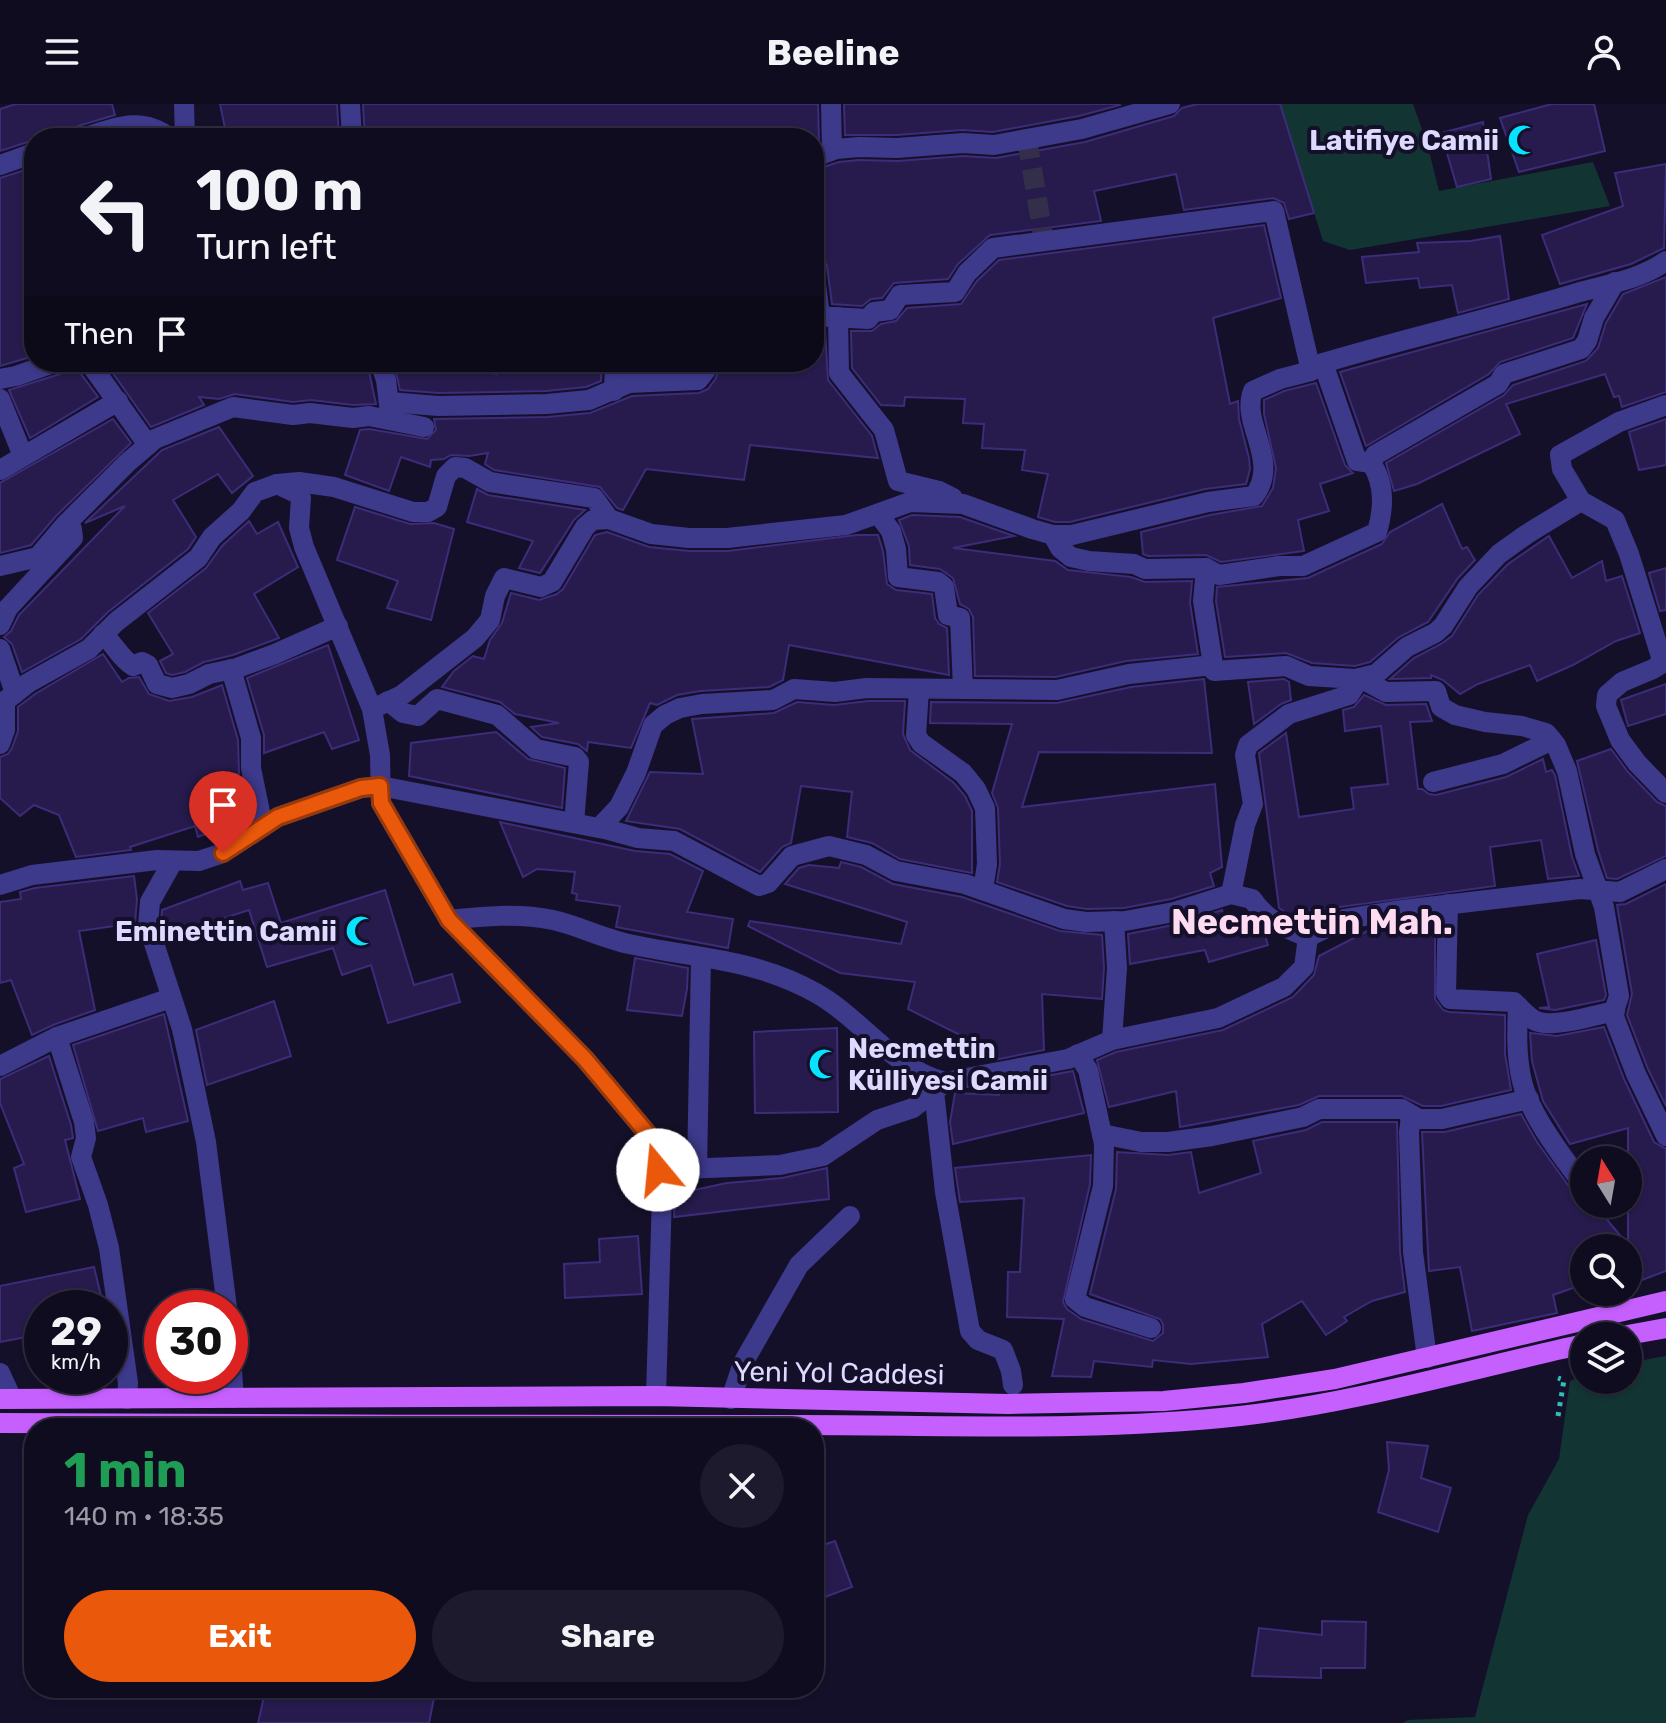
<!DOCTYPE html>
<meta charset="utf-8">
<style>
:root{--surface:#100c20;--page:#1e1a2d;--text:#f1f3f6;--muted:#9c9ba5;--line:#302c3e;--accent:#ea580c}
body{margin:0;font-family:Rubik,sans-serif;background:var(--page);color:var(--text);height:100vh;display:flex;flex-direction:column;font-size:30px;white-space:nowrap}
*{box-sizing:border-box;margin:0}
p{font-size:26px;color:var(--muted)}
.icon{flex:none;width:44px;height:44px;fill:none;stroke:currentColor;stroke-width:2;stroke-linecap:round;stroke-linejoin:round}
.map{position:relative;flex:1;overflow:hidden}
.drawer{position:absolute;left:24px;top:1314px;width:800px;height:280px;display:flex;flex-direction:column;background:var(--surface);border-radius:32px;box-shadow:0 2px 6px #0004,0 0 0 2px var(--line)}
.drawer>*{flex:none}
.guide{position:absolute;left:24px;top:24px;width:800px;height:244px;border-radius:32px;box-shadow:0 2px 6px #0004,0 0 0 2px var(--line);background:#100c20;color:var(--text);overflow:hidden}
.needle{width:52px;rotate:349deg}
.fabs{position:absolute;left:1570px;top:1042px;display:grid;gap:16px}
.fabs a{display:grid;place-items:center;width:72px;height:72px;border-radius:50%;background:var(--surface);box-shadow:0 2px 6px #0004,0 0 0 2px var(--line);font-size:40px}
.speed{position:absolute;left:24px;top:1186px;display:flex;gap:16px;font-size:40px;font-weight:700;text-align:center}
.speed>*{display:grid;place-content:center;width:104px;height:104px;border-radius:50%;background:var(--surface);box-shadow:0 2px 6px #0004,0 0 0 2px var(--line);line-height:1}
.speed small{font-size:20px;font-weight:400}
.speed .limit{border:12px solid #d22;background:#fff;color:#111}
.pin{position:absolute;display:grid;place-items:center;width:68px;height:68px;color:#fff;margin:-82px -34px;border-radius:50% 50% 50% 0;rotate:-45deg;box-shadow:0 0 8px #0007}
.pin .icon{rotate:45deg}
.me{position:absolute;width:88px;margin:-44px;rotate:343deg;stroke-linejoin:round;filter:drop-shadow(0 0 6px #0008)}
.turn{display:flex;align-items:center;gap:28px;height:168px;padding:0 40px;font-size:36px}
.turn .icon{width:104px;height:104px;stroke-width:2.5}
.turn b{display:block;font-size:56px;line-height:68px}
.then{display:flex;align-items:center;height:76px;padding:0 40px;background:#0003;gap:16px;font-size:30px}
.round{display:grid;place-items:center;flex:none;width:84px;height:84px;border-radius:42px;background:var(--page)}
.overview{display:flex;align-items:center;justify-content:space-between;height:136px;padding:0 40px}
h1{font-size:48px;font-weight:700;line-height:60px;color:#1e9e55}
.action{display:flex;gap:16px;margin-top:auto;padding:16px 40px}
.action a{flex:1;height:92px;border-radius:48px;background:var(--accent);color:#fff;font-size:32px;font-weight:700;line-height:92px;text-align:center}
.action a+a{background:var(--page);color:var(--text)}
header{display:flex;justify-content:space-between;align-items:center;height:104px;padding:0 40px;background:var(--surface);font-size:36px;font-weight:700}
.map>svg:first-child{display:block}
</style>
<header><svg class="icon" aria-label="menu" viewBox="0 0 24 24"><path d="M4 6h16M4 12h16M4 18h16"/></svg>Beeline<svg class="icon" aria-label="person" viewBox="0 0 24 24"><circle cx="12" cy="8" r="4"/><path d="M4 21q1-7 8-7t8 7"/></svg></header>
<div class="map">
<svg width="1666" height="1619" viewBox="0 0 1666 1619">
<rect width="100%" height="100%" fill="#15102a"/>
<!-- green -->
<g fill="#123534">
<polygon points="1280,0 1413,0 1427,39 1439,87 1593,58 1610,102 1350,146 1323,137"/>
<polygon points="1666,1252 1666,1619 1403,1619 1408,1616 1475,1613 1528,1411 1559,1355 1570,1277 1584,1272 1584,1276 1628,1276 1628,1259"/>
</g>
<!-- building -->
<g fill="#261b4c" stroke="#3c2c79" stroke-width="2">
<polygon points="16,0 112,0 115,11 78,22 73,26 70,34 34,34 34,36 0,47 0,5"/>
<polygon points="220,0 337,0 339,34 227,34"/>
<polygon points="363,0 818,0 819,37 814,39 814,34 365,34"/>
<polygon points="844,0 1119,0 1120,1 1079,12 993,28 962,26 897,31 845,31"/>
<polygon points="1197,0 1280,0 1314,109 1289,115 1284,99 1273,94 1184,106 1176,70 1094,87 1101,117 990,131 958,160 948,175 894,179 882,194 871,195 862,202 832,200 827,162 824,156 814,151 814,66 839,58 859,56 898,57 963,52 996,54 1085,38 1174,12 1182,4"/>
<polygon points="1552,0 1594,0 1605,47 1519,68 1500,14"/>
<polygon points="1483,18 1491,75 1457,83 1441,29"/>
<polygon points="1666,60 1664,144 1631,160 1560,180 1542,131 1623,102 1615,69"/>
<polygon points="34,63 34,252 0,262 0,74"/>
<polygon points="1264,121 1281,194 1213,214 1230,300 1238,297 1239,315 1249,354 1250,365 1246,380 1205,385 1070,418 1055,418 1038,413 1048,370 1022,366 1025,346 982,344 984,320 963,319 965,295 905,293 904,302 881,301 852,264 851,227 872,227 881,220 896,217 907,204 961,200 977,177 999,156"/>
<polygon points="1500,132 1509,195 1458,209 1452,181 1420,184 1418,174 1366,179 1362,153 1419,148 1417,139 1471,137"/>
<polygon points="1666,173 1666,288 1622,303 1619,292 1614,293 1605,270 1506,300 1520,330 1417,380 1394,387 1386,359 1504,291 1513,281 1586,257 1598,244 1606,219 1623,190"/>
<polygon points="1587,200 1573,234 1500,258 1489,270 1366,342 1340,268"/>
<polygon points="814,225 825,226 828,276 872,332 878,354 750,341 744,376 646,365 623,406 617,404 600,383 494,366 485,360 488,349 469,352 451,351 444,355 431,356 430,363 401,353 389,387 345,371 360,326 369,325 427,335 436,326 434,315 547,313 590,309 632,292 699,289 708,285 716,274 719,258 814,258"/>
<polygon points="76,258 78,266 98,293 30,334 9,286 60,270 69,261"/>
<polygon points="120,258 367,258 376,300 353,301 311,296 293,298 235,290 219,295 199,293 204,301 151,323 110,265"/>
<polygon points="415,258 447,258 447,261 497,270 497,258 602,258 601,277 586,283 546,287 438,289 400,286 394,260 414,261"/>
<polygon points="1316,279 1345,361 1353,369 1320,380 1329,407 1298,416 1304,447 1221,458 1206,451 1148,452 1143,450 1141,428 1210,411 1262,402 1273,384 1276,364 1264,310 1264,296 1284,287"/>
<polygon points="113,315 131,339 56,412 31,441 0,449 0,379"/>
<polygon points="1666,315 1666,361 1639,366 1629,328"/>
<polygon points="219,323 253,372 232,389 218,370 173,396 196,433 188,445 108,508 81,535 22,568 12,540 4,533 11,527 19,511 125,402 85,419 162,346"/>
<polygon points="477,385 488,391 585,406 574,416 540,469 519,464 533,437 467,418"/>
<polygon points="1442,400 1462,445 1467,443 1475,456 1458,474 1428,518 1399,533 1370,558 1355,562 1312,559 1286,549 1225,553 1216,497 1217,483 1308,474 1382,440 1390,428"/>
<polygon points="355,403 410,420 434,419 454,425 431,516 387,504 398,477 337,456"/>
<polygon points="912,411 960,413 1014,432 953,444 1055,457 1068,466 1131,473 1145,478 1192,477 1190,499 1198,550 1126,557 1056,573 975,572 973,513 969,505 960,500 953,474 940,465 910,461 909,442 899,416"/>
<polygon points="249,417 257,430 278,418 298,463 254,490 279,534 233,551 204,558 185,568 172,571 166,569 160,557 173,550 148,509 206,464 222,442"/>
<polygon points="607,428 649,443 689,447 728,447 857,431 878,431 883,447 887,480 896,486 932,490 935,514 939,520 947,524 949,571 789,541 783,576 769,583 700,587 677,591 657,601 650,599 631,644 588,638 587,647 578,640 542,633 531,623 559,619 515,610 500,598 442,583 454,567 473,552 484,555 490,536 502,519 511,489 539,496 557,490 563,485 595,431"/>
<polygon points="1549,432 1572,474 1602,457 1606,477 1622,472 1640,529 1616,537 1573,561 1537,577 1530,561 1478,580 1460,590 1443,576 1431,571 1431,574 1390,575 1414,554 1441,540 1452,532 1478,491 1508,460"/>
<polygon points="1666,464 1666,506 1660,507 1649,469"/>
<polygon points="328,541 359,636 332,645 324,628 264,649 264,631 247,574"/>
<polygon points="103,550 122,578 129,574 139,573 149,590 169,597 192,593 222,581 238,636 239,670 224,673 239,718 198,733 195,722 130,743 131,746 76,753 59,711 34,701 20,712 0,694 0,653 8,650 12,644 18,627 18,603 35,590"/>
<polygon points="1204,575 1212,649 1039,648 1022,703 1215,680 1222,763 1210,769 1214,782 1171,795 1124,804 1087,805 1067,802 997,778 1000,760 998,704 992,689 1012,620 930,619 931,598 1057,599 1131,583"/>
<polygon points="1284,575 1289,578 1291,596 1281,600 1254,620 1248,578"/>
<polygon points="1666,580 1666,610 1628,622 1621,596"/>
<polygon points="1364,591 1386,601 1426,600 1432,617 1410,618 1418,685 1422,685 1429,690 1436,691 1506,673 1543,655 1546,668 1552,666 1555,671 1572,753 1579,772 1548,775 1541,736 1490,743 1495,782 1288,810 1279,804 1259,649 1286,629 1299,713 1354,705 1351,684 1388,680 1381,622 1345,627 1343,606 1354,603"/>
<polygon points="868,597 905,597 903,630 910,646 954,679 965,692 972,707 972,769 900,755 872,739 847,733 852,688 801,682 791,739 782,743 760,768 680,725 626,717 650,668 703,670 692,615 774,609 797,598 834,601"/>
<polygon points="496,628 528,655 565,664 562,704 409,672 411,639"/>
<polygon points="1611,645 1628,668 1657,698 1666,702 1666,752 1617,775 1607,774 1598,746 1577,657"/>
<polygon points="500,718 635,747 670,750 703,767 687,808 733,815 728,844 616,823 620,802 576,796 577,790 572,789 575,768 537,765 523,773"/>
<polygon points="841,758 861,763 893,780 962,793 1060,827 1102,831 1104,864 1102,895 1042,890 1044,946 994,956 992,939 968,935 908,905 915,878 840,869 748,822 750,817 901,840 907,818 785,780 799,764 809,761 839,764"/>
<polygon points="134,772 137,795 135,819 79,827 95,906 53,921 32,931 11,876 0,879 0,798 21,795 20,788 35,784"/>
<polygon points="240,777 243,786 268,779 281,819 385,786 414,881 452,870 460,898 388,919 371,861 342,871 333,844 267,863 249,806 166,833 161,819 162,806"/>
<polygon points="1666,780 1666,1002 1648,965 1627,911 1632,890 1617,801 1626,800"/>
<polygon points="1222,806 1228,824 1253,816 1263,825 1268,841 1209,858 1205,846 1130,860 1128,830 1178,820"/>
<polygon points="1435,815 1435,895 1443,906 1449,908 1505,911 1505,950 1511,986 1441,1002 1423,1002 1402,992 1319,992 1299,1001 1180,1023 1176,987 1109,1003 1097,956 1116,948 1223,926 1293,893 1314,871 1319,852 1373,824"/>
<polygon points="1596,836 1606,891 1604,896 1555,906 1539,904 1549,903 1537,850"/>
<polygon points="635,854 688,864 687,885 682,912 627,906"/>
<polygon points="274,897 291,952 207,981 196,926"/>
<polygon points="164,910 188,1017 146,1028 143,1014 98,1027 73,941"/>
<polygon points="1604,923 1624,975 1654,1038 1666,1045 1666,1167 1642,1176 1628,1144 1584,1144 1584,1180 1553,1191 1557,1209 1472,1227 1460,1163 1429,1167 1422,1028 1445,1028 1521,1010 1537,1038 1573,1088 1584,1093 1584,1100 1594,1100 1628,1141 1628,1024 1570,1040 1543,997 1532,957 1530,929 1557,932"/>
<polygon points="837,924 838,1008 755,1009 754,928"/>
<polygon points="49,952 71,1021 73,1034 65,1036 80,1095 26,1108 14,1064 24,1060 0,999 0,975"/>
<polygon points="1073,967 1084,1009 953,1040 950,1018 955,989 999,991 998,981"/>
<polygon points="1322,1018 1397,1018 1400,1148 1405,1188 1372,1197 1344,1213 1347,1217 1326,1231 1302,1197 1262,1220 1268,1253 1191,1260 1153,1256 1152,1263 1094,1257 1091,1273 1052,1272 1064,1215 1007,1213 1008,1168 1020,1168 1024,1094 960,1098 955,1064 1091,1051 1090,1080 1063,1198 1067,1205 1081,1215 1153,1237 1163,1229 1163,1220 1160,1215 1090,1190 1116,1085 1117,1048 1168,1051 1191,1048 1199,1089 1261,1069 1253,1037 1306,1026"/>
<polygon points="827,1064 829,1095 674,1113 675,1090 727,1079 782,1074"/>
<polygon points="638,1132 642,1190 565,1194 564,1160 600,1158 599,1135"/>
<polygon points="94,1163 104,1204 42,1204 42,1230 0,1238 0,1182"/>
<polygon points="1387,1338 1428,1342 1421,1374 1451,1384 1438,1428 1378,1408 1389,1366"/>
<polygon points="835,1437 852,1483 814,1497 814,1444"/>
<polygon points="1322,1517 1366,1518 1365,1564 1321,1564 1321,1574 1252,1572 1259,1524 1322,1531"/>
<polygon points="266,1584 436,1584 429,1619 258,1619"/>
</g>
<g fill="none" stroke-linecap="round" stroke-linejoin="round">
<!-- minor-tunnel -->
<polyline stroke="#332e4a" stroke-width="20" stroke-dasharray="20 10" stroke-linecap="butt" points="1027,35 1044,137"/>
<!-- path -->
<polyline stroke="#2cc0b9" stroke-width="5" stroke-dasharray="4 6" stroke-linecap="butt" points="1558,1312 1564,1276 1558,1274"/>
<!-- minor -->
<g stroke="#3d398b" stroke-width="20">
<polyline points="184,0 185,34"/>
<polyline points="350,0 352,34"/>
<polyline points="831,0 832,46"/>
<path d="M83,34C114,24 141,11 170,34"/>
<polyline points="814,53 836,45 859,43 897,44 963,39 994,41 1082,25 1170,0"/>
<polyline points="0,61 34,49"/>
<polyline points="814,164 820,213"/>
<polyline points="814,212 868,215 874,208 890,206 900,191 955,188 967,169 993,144 1274,107 1311,267"/>
<polyline points="838,213 839,269 884,326 898,377 939,387 953,394"/>
<polyline points="89,258 148,341"/>
<polyline points="380,258 386,276 390,309"/>
<polyline points="0,275 16,272 56,258"/>
<polyline points="614,287 615,258"/>
<polyline points="0,295 23,352"/>
<polyline points="390,298 438,302 547,300 589,296 629,279 698,276 706,266 706,258"/>
<polyline points="1371,359 1375,351 1498,280 1504,270 1581,245 1587,237 1594,214 1615,178"/>
<polyline points="0,366 118,297"/>
<polyline points="277,380 298,390 301,394 299,424 304,443 372,605 380,651 381,699 449,816 585,955 647,1029 658,1066 662,1090 656,1292"/>
<polyline points="878,410 891,427 896,445 898,473 938,478 944,483 948,511 960,514 963,585"/>
<path d="M1053,431L1060,444L1071,453L1089,457L1134,460L1145,465L1206,464L1219,471L1279,462H1303L1377,428C1384,404 1385,379 1371,359L1357,357L1323,259"/>
<polyline points="0,462 38,453 65,421 127,359 155,335 233,303 293,311 310,309 353,314 369,312 424,323"/>
<polyline points="1206,464 1203,497 1213,561"/>
<polyline points="0,521 8,504 73,434 72,425 67,419"/>
<path d="M103,530C115,541 120,554 133,562L142,558L148,561L157,580L172,584L189,580L209,570L237,564L275,550L338,522"/>
<polyline points="0,545 15,589"/>
<polyline points="1666,557 1653,565 1622,578 1607,591 1606,602 1620,636 1637,659 1666,689"/>
<polyline points="1663,559 1629,450 1615,416 1581,397 1562,365 1560,351 1619,318 1666,301"/>
<polyline points="231,565 251,634 251,664 263,723"/>
<polyline points="919,586 916,631 921,639 963,669 976,685 985,704 987,760 983,786"/>
<polyline points="388,597 403,609 418,612 437,595 497,611 536,645 575,653 579,658 574,719"/>
<path d="M372,605L402,591L475,534L490,516L495,492L504,474L541,483L552,478L585,423L593,416L609,415L651,430L689,434H727L846,421L910,398L963,400L1032,425L1053,431H1072L1208,398L1254,392C1281,357 1240,319 1253,287L1280,275L1311,267L1313,262C1402,235 1492,215 1580,188C1609,180 1641,175 1666,157"/>
<polyline points="0,640 5,626 5,597 28,579 89,545 116,518 198,454 212,433 241,407 255,388 277,380 299,378 334,383 413,408 428,408 437,403 446,372 455,363 465,364 490,378 594,394 609,415"/>
<polyline points="1433,678 1503,660 1552,636"/>
<polyline points="599,724 619,703 636,669 653,621 665,611 680,604 702,600 773,596 794,585 835,588 867,584 1057,586 1129,570 1213,561 1214,567 1286,562 1309,572 1356,575 1376,570 1407,543 1435,529 1443,522 1468,483 1499,450 1527,430 1581,397"/>
<polyline points="173,757 150,798 148,821 182,925 196,990 206,1038 227,1204"/>
<path d="M0,781L32,771L157,756L199,757L223,749L278,713L361,684L380,682L609,726L638,734L674,737L759,782L768,779L792,752L829,742L866,751L896,767L965,780L1064,815L1086,818L1125,817L1174,808L1231,790L1252,795C1265,815 1286,825 1308,833L1345,815L1402,806L1580,785L1620,788L1666,765"/>
<polyline points="1231,790 1245,721 1253,700 1245,651 1248,641 1289,610 1349,591 1360,574 1386,588 1436,587 1441,603 1455,611 1485,618 1522,622 1546,629 1556,641 1567,667 1585,750 1604,803 1619,892 1613,910 1636,970 1666,1032"/>
<path d="M1448,800L1446,889L1450,895L1514,898C1521,905 1530,916 1539,918C1558,923 1595,911 1615,907"/>
<path d="M449,816C484,812 518,809 553,816C580,822 606,836 634,841C700,855 755,855 816,889C862,915 892,964 945,978L1068,955L1112,936L1218,914L1284,883L1304,863L1308,833"/>
<path d="M1518,902C1517,928 1516,952 1522,977C1529,1009 1563,1054 1583,1080"/>
<polyline points="57,933 84,1018 86,1034 81,1053 98,1101 109,1144 128,1279 127,1295"/>
<polyline points="1112,936 1117,864 1114,817"/>
<polyline points="1078,950 1088,966 1104,1040 1103,1082 1075,1195 1085,1203 1151,1224"/>
<polyline points="0,962 57,933 171,894"/>
<polyline points="934,987 945,1088 970,1227 978,1236 1003,1246 1011,1267 1013,1281"/>
<polyline points="1411,1012 1409,1028 1413,1148 1427,1254"/>
<polyline points="1102,1030 1141,1038 1168,1038 1212,1032 1303,1013 1319,1005 1402,1005 1419,1015 1442,1015 1529,995"/>
<polyline points="697,1065 701,853"/>
<polyline points="658,1066 780,1061 823,1052 877,1016 913,1004 941,982"/>
<polyline points="230,1240 234,1294"/>
<polyline points="0,1269 12,1295"/>
<polyline points="731,1295 743,1259 799,1161 850,1112"/>
</g>
<!-- major -->
<g stroke="#c560ff" stroke-width="20">
<polyline points="1622,1232 1666,1224"/>
<polyline points="0,1295 656,1292 1008,1300 1164,1297 1244,1289 1335,1275 1666,1197"/>
<path d="M0,1319C267,1320 533,1322 800,1321C946,1321 1094,1328 1240,1312C1356,1299 1470,1265 1584,1240"/>
</g>
</g>
<g fill="none" stroke-linecap="round" stroke-linejoin="round">
<!-- route casing -->
<g stroke="#983908" stroke-width="20">
<polyline id="route" points="223,749 278,713 361,684 380,682 381,699 449,816 585,955 647,1029 658,1066"/>
</g>
<!-- route -->
<use href="#route" stroke="#ea580c" stroke-width="14"/>
</g>
<!-- icons -->
<defs>
<g id="mosque-bare" transform="scale(2.4)"><path d="M3.5-4.9A6 6 0 1 0 3.5 4.9A5 5 0 1 1 3.5-4.9Z" fill="#05e3ff" stroke="#15102a" stroke-width="2.5" paint-order="stroke"/></g>
</defs>
<g fill-rule="evenodd">
<use href="#mosque-bare" x="1523" y="36"/>
<use href="#mosque-bare" x="361" y="827"/>
<use href="#mosque-bare" x="824" y="960"/>
</g>
<g text-anchor="middle" dominant-baseline="central" stroke-width="8" stroke-linejoin="round" paint-order="stroke">
<!-- poi labels -->
<g font-size="28" font-weight="bold" fill="#ded9ff" stroke="#15102a" text-anchor="end">
<text x="1499" y="36">Latifiye Camii</text>
<text x="337" y="827">Eminettin Camii</text>
<text x="848" y="944" text-anchor="start">Necmettin<tspan x="848" dy="32">Külliyesi Camii</tspan></text>
</g>
<!-- street labels -->
<g font-size="28" fill="#ded9ff" stroke="#15102a">
<text transform="translate(839 1269) rotate(1)">Yeni Yol Caddesi</text>
</g>
<!-- district labels -->
<g font-size="36" font-weight="bold" fill="#ffdbf2" stroke="#15102a">
<text x="1312" y="817">Necmettin Mah.</text>
</g>
</g>
</svg>
<div class="fabs">
<a><svg class="needle" viewBox="-14 -14 28 28"><path d="M0-13l5 13h-10z" fill="#e53935"/><path d="M0 13l5-13h-10z" fill="#9c9ba5"/></svg></a>
<a><svg class="icon" aria-label="search" viewBox="0 0 24 24"><circle cx="10" cy="10" r="6"/><path d="M15 15l6 6"/></svg></a>
<a><svg class="icon" aria-label="layers" viewBox="0 0 24 24"><path d="M12 4l9 5-9 5-9-5zM3 14l9 5 9-5"/></svg></a>
</div>
<div class="speed"><div>29<small>km/h</small></div><div class="limit">30</div></div>
<div class="pin" style="left:223px;top:749px;background:#d93025"><svg class="icon" aria-label="arrive" viewBox="0 0 24 24"><path d="M6 21V4h12l-3 4 3 4H6"/></svg></div>
<svg class="me" style="left:658px;top:1066px" viewBox="-20 -20 40 40"><circle r="19" fill="#fff"/><path d="M0-13L10 11 0 6-10 11z" fill="#ea580c"/></svg>
<div class="guide">
<div class="turn"><svg class="icon" aria-label="left" viewBox="0 0 24 24"><path d="M17 20v-9H6M10 6l-5 5 5 5"/></svg><div><b>100 m</b>Turn left</div></div>
<div class="then">Then<svg class="icon" aria-label="arrive" viewBox="0 0 24 24"><path d="M6 21V4h12l-3 4 3 4H6"/></svg></div>
</div>
<section class="drawer">
<div class="overview"><div><h1>1 min</h1><p>140 m · 18:35</p></div><a class="round"><svg class="icon" aria-label="close" viewBox="0 0 24 24"><path d="M6 6l12 12M18 6L6 18"/></svg></a></div>
<div class="action"><a>Exit</a><a>Share</a></div>
</section>
</div>
